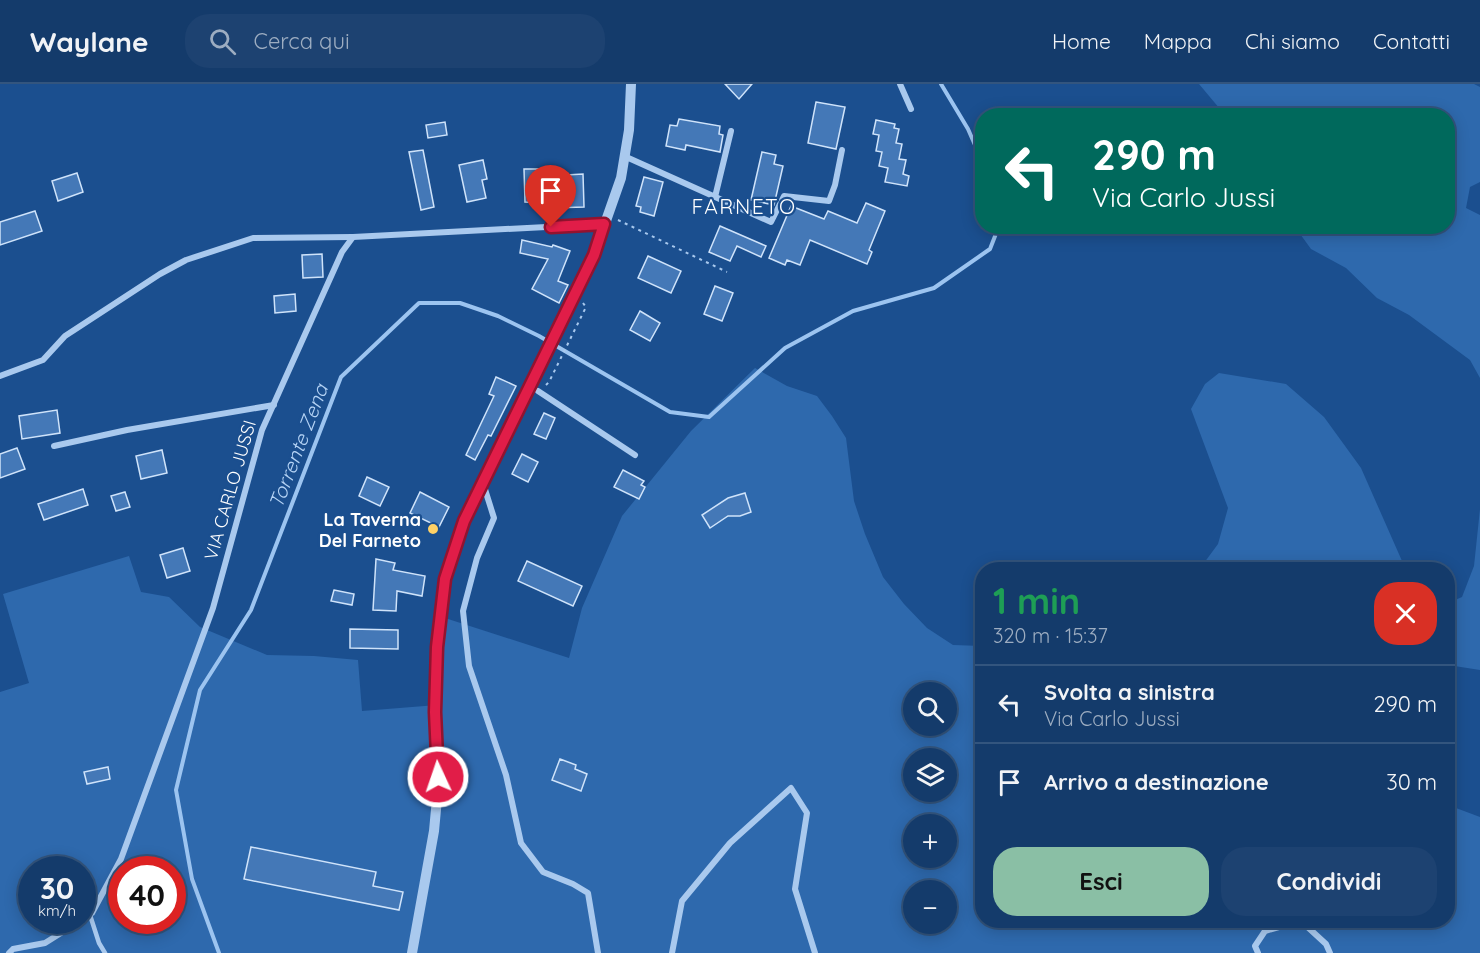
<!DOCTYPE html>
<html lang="it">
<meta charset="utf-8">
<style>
:root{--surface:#143b6b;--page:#1d4271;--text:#f1f3f6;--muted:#9dadc1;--line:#33557e;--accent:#8abfa5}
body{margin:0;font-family:Quicksand,sans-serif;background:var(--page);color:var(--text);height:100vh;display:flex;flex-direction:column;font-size:22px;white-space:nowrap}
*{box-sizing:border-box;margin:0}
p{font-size:20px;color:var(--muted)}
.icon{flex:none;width:33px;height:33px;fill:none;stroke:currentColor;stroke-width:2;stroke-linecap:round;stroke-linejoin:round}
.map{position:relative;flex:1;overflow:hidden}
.side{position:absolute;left:975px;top:478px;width:480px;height:366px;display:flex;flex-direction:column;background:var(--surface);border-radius:24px;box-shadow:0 3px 15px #0003,0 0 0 2px var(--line)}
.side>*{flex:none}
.top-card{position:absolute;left:975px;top:24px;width:480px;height:126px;border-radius:24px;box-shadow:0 3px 15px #0003,0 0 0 2px var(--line);background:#00695c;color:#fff;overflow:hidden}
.buttons{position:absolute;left:903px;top:598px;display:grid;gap:12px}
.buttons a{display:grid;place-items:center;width:54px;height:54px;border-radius:50%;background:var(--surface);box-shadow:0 3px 15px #0003,0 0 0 2px var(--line);font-size:30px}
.speed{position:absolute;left:18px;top:772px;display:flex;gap:12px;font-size:30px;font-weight:700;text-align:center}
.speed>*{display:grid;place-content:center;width:78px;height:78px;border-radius:50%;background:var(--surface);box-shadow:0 3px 15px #0003,0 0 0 2px var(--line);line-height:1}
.speed small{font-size:15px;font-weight:400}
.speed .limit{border:9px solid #d22;background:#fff;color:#111}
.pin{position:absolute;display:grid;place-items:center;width:51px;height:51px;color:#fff;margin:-62px -26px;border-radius:50% 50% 50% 0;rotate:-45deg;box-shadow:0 0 6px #0007}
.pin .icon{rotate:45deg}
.me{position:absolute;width:66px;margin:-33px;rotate:357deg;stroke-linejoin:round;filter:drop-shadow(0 0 4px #0008)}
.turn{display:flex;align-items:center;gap:21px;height:126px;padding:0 18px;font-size:27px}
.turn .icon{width:78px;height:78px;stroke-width:2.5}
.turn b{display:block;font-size:42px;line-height:51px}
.round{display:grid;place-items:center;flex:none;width:63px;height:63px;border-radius:24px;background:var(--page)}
.summary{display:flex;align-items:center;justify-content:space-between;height:102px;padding:0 18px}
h1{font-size:36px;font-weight:700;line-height:45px;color:#1e9e55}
.cta{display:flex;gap:12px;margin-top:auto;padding:12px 18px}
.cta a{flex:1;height:69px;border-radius:24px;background:var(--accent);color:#111;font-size:24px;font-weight:700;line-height:69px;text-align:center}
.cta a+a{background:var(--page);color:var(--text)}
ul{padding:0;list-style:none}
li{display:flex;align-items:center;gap:18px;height:78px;padding:0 18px;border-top:2px solid var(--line)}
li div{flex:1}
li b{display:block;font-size:22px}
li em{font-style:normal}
header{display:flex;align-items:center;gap:36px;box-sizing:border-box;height:84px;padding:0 30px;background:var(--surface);border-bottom:2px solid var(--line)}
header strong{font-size:28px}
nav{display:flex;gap:33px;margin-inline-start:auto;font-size:21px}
.search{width:420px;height:54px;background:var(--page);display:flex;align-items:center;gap:15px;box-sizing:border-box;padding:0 21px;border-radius:24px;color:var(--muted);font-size:22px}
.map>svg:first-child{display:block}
</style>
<header>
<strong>Waylane</strong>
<div class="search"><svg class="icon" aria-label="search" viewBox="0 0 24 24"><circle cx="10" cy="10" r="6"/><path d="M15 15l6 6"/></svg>Cerca qui</div>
<nav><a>Home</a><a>Mappa</a><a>Chi siamo</a><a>Contatti</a></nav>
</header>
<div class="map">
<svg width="1480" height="869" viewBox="0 0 1480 869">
<rect width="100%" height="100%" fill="#1b4f8f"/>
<!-- green -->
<g fill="#2e69ad" fill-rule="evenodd">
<polygon points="1199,0 1474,0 1480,3 1480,98 1470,103 1466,124 1480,131 1480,294 1470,276 1409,231 1377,214 1346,184 1311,165 1295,143 1448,142 1448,32 1225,31"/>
<path d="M755,284L787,302L817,312L832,332L846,354L854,417L865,450L883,493L904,520L927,544L953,561L982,562V837H1448V721L1480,733V869H0V608L29,599L3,510L129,472L141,508L169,513L200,543L267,571L314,572L358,576L362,627L437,621L445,534L569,574L582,524L622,432L691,347ZM914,609H946V642H914ZM914,675H946V708H914ZM914,741H946V774H914ZM32,786H82V837H32ZM122,786H172V837H122ZM914,807H946V840H914Z"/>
<polygon points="1219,289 1286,300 1324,333 1361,384 1406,486 1194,486 1204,479 1218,460 1228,424 1191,325 1205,300"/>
<polygon points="1480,425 1480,586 1448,581 1448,519 1462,513 1474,482"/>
</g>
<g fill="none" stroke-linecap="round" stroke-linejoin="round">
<!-- stream -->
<g stroke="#9cc4f0" stroke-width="4">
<polyline points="941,0 968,45 982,77"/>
<polyline points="219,869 192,795 176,706 200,606 251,526 341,293 419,219 460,219 498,232 539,252 670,328 709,333 785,264 853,227 934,204 990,165 999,142"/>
</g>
</g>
<!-- building -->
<g fill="#4478b7" stroke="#cfe3fa" stroke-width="1.5">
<polygon points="725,0 752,0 739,15"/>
<polygon points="816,18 845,23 836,65 808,59"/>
<polygon points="679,35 720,42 719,50 723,51 720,68 686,61 685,66 666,62 670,41 677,42"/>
<polygon points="876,36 895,40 894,44 899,45 896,59 902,60 899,75 906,76 903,90 909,92 907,102 885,98 888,84 879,82 882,68 876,67 879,51 873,50"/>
<polygon points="445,38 447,51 428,54 426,41"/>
<polygon points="423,66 434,123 421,126 409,68"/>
<polygon points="762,68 776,71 774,80 783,82 774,121 751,116"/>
<polygon points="483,76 487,95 482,96 486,114 467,118 459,81"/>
<polygon points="524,85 542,85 542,97 566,96 566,91 583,90 584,123 551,124 551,119 525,118"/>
<polygon points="77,89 83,108 58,117 52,97"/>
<polygon points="644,93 663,98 654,132 640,128 641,123 636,122"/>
<polygon points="866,119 885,127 869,166 872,168 867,180 810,156 800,181 787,176 785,181 769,174 791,122 824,135 828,127 857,139"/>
<polygon points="35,127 42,147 0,161 0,138"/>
<polygon points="720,142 766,162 761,173 737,162 730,177 709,168"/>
<polygon points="522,156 552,163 553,161 570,167 558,197 568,201 559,219 532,205 548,175 520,169"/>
<polygon points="322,170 323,193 303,194 302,171"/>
<polygon points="648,172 681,187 671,209 638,194"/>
<polygon points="715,202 733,209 722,237 704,230"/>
<polygon points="295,210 296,227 275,229 274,212"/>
<polygon points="640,227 660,239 650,257 630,246"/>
<polygon points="496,293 516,302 491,352 488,351 475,376 466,371 494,312 489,310"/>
<polygon points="57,326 60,349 22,355 19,332"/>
<polygon points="544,329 555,334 546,355 534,350"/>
<polygon points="17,364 25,385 0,394 0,370"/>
<polygon points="162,366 167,389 141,395 136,372"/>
<polygon points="522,370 538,378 528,398 512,390"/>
<polygon points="623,386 644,397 641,401 645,403 639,415 614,403"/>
<polygon points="367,393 389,403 380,422 359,412"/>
<polygon points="83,405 88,421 44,436 38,420"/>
<polygon points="125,408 130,423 116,427 111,412"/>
<polygon points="420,408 449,423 439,443 410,429"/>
<polygon points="745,409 751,428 740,432 728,432 710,444 702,431 728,414"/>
<polygon points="183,464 190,487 167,494 160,471"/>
<polygon points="376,475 395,479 393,486 425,492 422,512 397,507 396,527 373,526"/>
<polygon points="527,477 582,502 573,522 518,497"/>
<polygon points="334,506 354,510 352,521 331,517"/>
<polygon points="350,545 398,546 398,565 350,564"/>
<polygon points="560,675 576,681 575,685 587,690 581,707 552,696"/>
<polygon points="108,683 110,695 87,700 84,688"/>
<polygon points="251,763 376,788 373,802 403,808 399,826 244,795"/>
</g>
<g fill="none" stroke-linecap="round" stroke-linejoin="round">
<!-- path -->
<g stroke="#a9c9ee" stroke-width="2" stroke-dasharray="3 4.5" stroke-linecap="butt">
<polyline points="618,136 727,188"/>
<polyline points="546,301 549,298 586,223 583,219"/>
</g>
<!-- service -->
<polyline stroke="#a9c9ee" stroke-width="4.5" points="90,831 99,859 105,869"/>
<!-- minor -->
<g stroke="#a9c9ee" stroke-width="6">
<polyline points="900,0 911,25"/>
<polyline points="624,72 771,138 784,112 829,117 835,101 842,66"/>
<polyline points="715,113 731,47"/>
<polyline points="0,292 43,276 65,252 160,190 186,176 253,154 353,153"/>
<polyline points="538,307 635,371"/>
<polyline points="54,362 127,346 274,321"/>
<polyline points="483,399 494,434 477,474 463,527 469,582 506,691 521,759 543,788 573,800 588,809 598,869"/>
<polyline points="82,835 92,829 121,775 213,524 262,346 342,168 353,153 604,140"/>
<polyline points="1301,837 1326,860 1330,869"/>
<polyline points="9,869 13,865 45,859 80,837"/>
<polyline points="672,869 682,817 730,759 791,704 807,729 795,805 815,869"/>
<polyline points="1258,869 1255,862 1265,847 1300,837"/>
</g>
<!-- tertiary -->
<polyline stroke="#a9c9ee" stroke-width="10" points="412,869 434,747 439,693 435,628 437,563 445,495 464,437 594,171 621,94 629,46 631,0"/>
</g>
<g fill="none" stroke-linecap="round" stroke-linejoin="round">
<!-- route casing -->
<g stroke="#92132f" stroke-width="15">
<polyline id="route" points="438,693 435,628 437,563 445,495 464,437 594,171 604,140 551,143"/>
</g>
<!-- route -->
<use href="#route" stroke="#e11d48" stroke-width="10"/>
</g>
<!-- markers -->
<circle fill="#ffd166" stroke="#1b4f8f" stroke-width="2" cx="433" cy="445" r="6"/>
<g text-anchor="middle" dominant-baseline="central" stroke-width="4.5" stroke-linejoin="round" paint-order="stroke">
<!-- street labels -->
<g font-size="18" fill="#fff" stroke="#1b4f8f">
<text transform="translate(230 406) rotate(-74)">VIA CARLO JUSSI</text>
</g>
<!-- poi labels -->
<g font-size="18" font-weight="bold" fill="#fff" stroke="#1b4f8f" text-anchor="end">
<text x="421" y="435">La Taverna<tspan x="421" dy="21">Del Farneto</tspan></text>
</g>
<!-- water labels -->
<g font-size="20" font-style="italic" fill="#b5d3f5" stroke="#1b4f8f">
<text transform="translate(298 362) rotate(-69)">Torrente Zena</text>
</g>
<!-- quarter labels -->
<g font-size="21" letter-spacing="1.5" fill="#fff" stroke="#1b4f8f">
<text x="744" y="122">FARNETO</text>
</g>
</g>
</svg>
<div class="buttons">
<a><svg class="icon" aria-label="search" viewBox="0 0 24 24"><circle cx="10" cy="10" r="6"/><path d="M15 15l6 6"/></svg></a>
<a><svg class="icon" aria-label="layers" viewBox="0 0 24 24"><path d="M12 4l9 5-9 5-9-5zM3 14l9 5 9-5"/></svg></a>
<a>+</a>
<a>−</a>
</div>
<div class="speed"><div>30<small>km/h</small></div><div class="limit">40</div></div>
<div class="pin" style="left:551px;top:143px;background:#d93025"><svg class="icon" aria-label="arrive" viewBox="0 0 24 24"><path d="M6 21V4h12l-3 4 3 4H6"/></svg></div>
<svg class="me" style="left:438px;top:693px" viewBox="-20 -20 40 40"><circle r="17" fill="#e11d48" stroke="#fff" stroke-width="3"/><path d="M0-11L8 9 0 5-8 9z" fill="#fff"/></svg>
<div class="top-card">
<div class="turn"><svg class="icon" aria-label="left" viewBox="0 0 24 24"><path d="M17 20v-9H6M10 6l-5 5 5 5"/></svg><div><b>290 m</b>Via Carlo Jussi</div></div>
</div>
<section class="side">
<div class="summary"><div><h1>1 min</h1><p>320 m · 15:37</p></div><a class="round" style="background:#d93025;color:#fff"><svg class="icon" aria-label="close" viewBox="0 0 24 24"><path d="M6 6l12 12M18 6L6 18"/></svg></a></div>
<ul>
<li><svg class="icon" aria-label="left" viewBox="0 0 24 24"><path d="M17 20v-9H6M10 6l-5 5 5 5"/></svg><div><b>Svolta a sinistra</b><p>Via Carlo Jussi</p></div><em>290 m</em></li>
<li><svg class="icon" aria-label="arrive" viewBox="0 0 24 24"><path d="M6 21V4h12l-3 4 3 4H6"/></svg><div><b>Arrivo a destinazione</b></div><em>30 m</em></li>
</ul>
<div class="cta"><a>Esci</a><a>Condividi</a></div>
</section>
</div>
